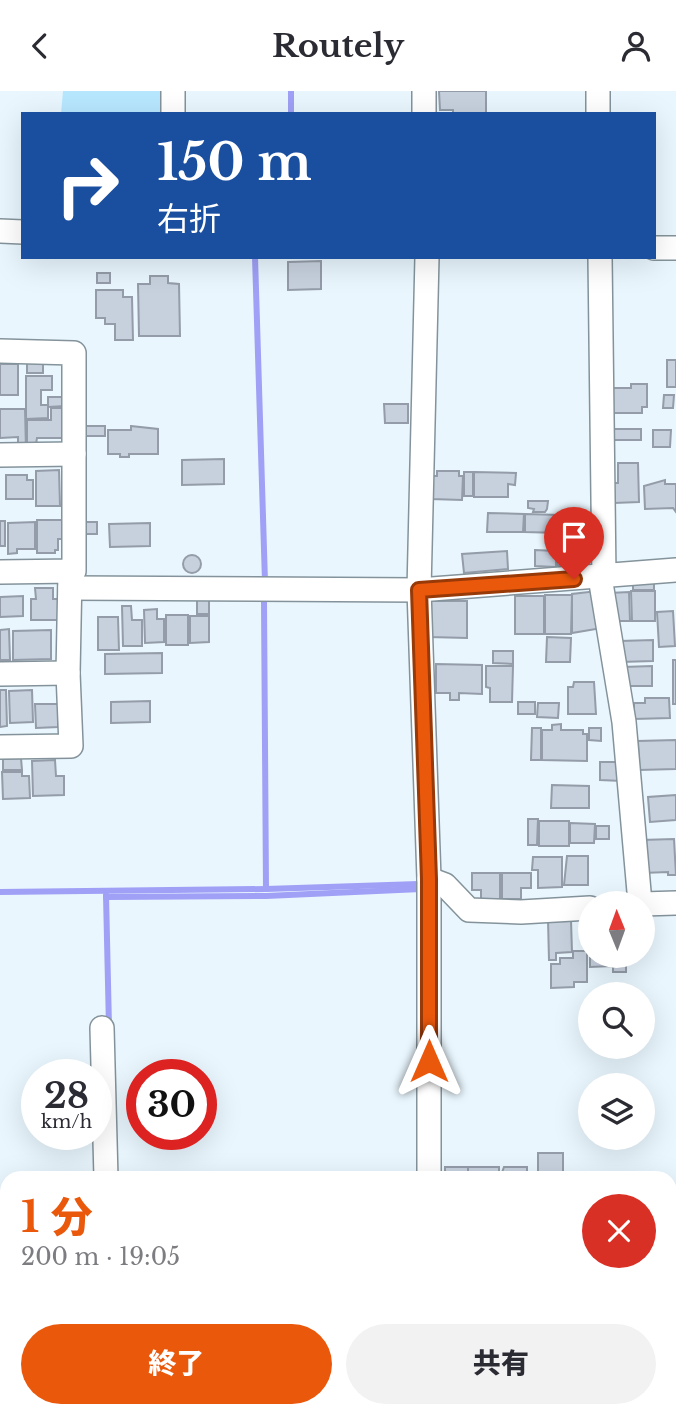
<!DOCTYPE html>
<html lang="ja">
<meta charset="utf-8">
<style>
:root{--surface:#fff;--page:#f2f2f3;--text:#2b2b33;--muted:#7c7c81;--accent:#ea580c}
body{margin:0;font-family:"Libre Baskerville","Noto Sans JP",serif;background:var(--page);color:var(--text);height:100vh;display:flex;flex-direction:column;font-size:26px;white-space:nowrap}
*{box-sizing:border-box;margin:0}
p{font-size:23px;color:var(--muted)}
.icon{flex:none;width:38px;height:38px;fill:none;stroke:currentColor;stroke-width:2;stroke-linecap:round;stroke-linejoin:round}
.map{position:relative;flex:1;overflow:hidden}
.details{position:absolute;left:0px;top:1080px;width:677px;height:247px;display:flex;flex-direction:column;background:var(--surface);border-radius:21px 21px 0 0;box-shadow:0 7px 28px #0002}
.details>*{flex:none}
.top-card{position:absolute;left:21px;top:21px;width:635px;height:147px;border-radius:0px;box-shadow:0 7px 28px #0002;background:#1a4fa0;color:#fff;overflow:hidden}
.needle{width:46px;rotate:359deg}
.fabs{position:absolute;left:578px;top:800px;display:grid;gap:14px}
.fabs a{display:grid;place-items:center;width:77px;height:77px;border-radius:50%;background:var(--surface);box-shadow:0 7px 28px #0002;font-size:35px}
.speed{position:absolute;left:21px;top:968px;display:flex;gap:14px;font-size:35px;font-weight:700;text-align:center}
.speed>*{display:grid;place-content:center;width:91px;height:91px;border-radius:50%;background:var(--surface);box-shadow:0 7px 28px #0002;line-height:1}
.speed small{font-size:18px;font-weight:400}
.speed .limit{border:10px solid #d22;background:#fff;color:#111}
.pin{position:absolute;display:grid;place-items:center;width:60px;height:60px;color:#fff;margin:-72px -30px;border-radius:50% 50% 50% 0;rotate:-45deg;box-shadow:0 0 7px #0007}
.pin .icon{rotate:45deg}
.me{position:absolute;width:77px;margin:-38px;rotate:0deg;stroke-linejoin:round;filter:drop-shadow(0 0 5px #0008)}
.turn{display:flex;align-items:center;gap:24px;height:147px;padding:0 21px;font-size:32px}
.turn .icon{width:91px;height:91px;stroke-width:2.5}
.turn b{display:block;font-size:49px;line-height:60px}
.round{display:grid;place-items:center;flex:none;width:74px;height:74px;border-radius:37px;background:var(--page)}
.headline{display:flex;align-items:center;justify-content:space-between;height:119px;padding:0 21px}
h1{font-size:42px;font-weight:800;line-height:52px;color:var(--accent)}
.primary-button{display:flex;gap:14px;margin-top:auto;padding:14px 21px}
.primary-button a{flex:1;height:80px;border-radius:42px;background:var(--accent);color:#fff;font-size:28px;font-weight:800;line-height:80px;text-align:center}
.primary-button a+a{background:var(--page);color:var(--text)}
header{display:flex;justify-content:space-between;align-items:center;height:91px;padding:0 21px;background:var(--surface);font-size:32px;font-weight:800}
.map>svg:first-child{display:block}
</style>
<header><svg class="icon" aria-label="back" viewBox="0 0 24 24"><path d="M15 5l-7 7 7 7"/></svg>Routely<svg class="icon" aria-label="person" viewBox="0 0 24 24"><circle cx="12" cy="8" r="4"/><path d="M4 21q1-7 8-7t8 7"/></svg></header>
<div class="map">
<svg width="676" height="1325" viewBox="0 0 676 1325">
<rect width="100%" height="100%" fill="#e9f6fd"/>
<!-- green -->
<polygon fill="#b7e7ff" points="63,0 166,0 166,23 61,23"/>
<g fill="none" stroke-linecap="round" stroke-linejoin="round">
<!-- stream -->
<g stroke="#9fa0f6" stroke-width="6">
<polyline points="291,0 291,23"/>
<polyline points="255,166 265,491"/>
<polyline points="264,510 266,798"/>
<polyline points="0,801 266,798 419,793"/>
<polyline points="106,804 109,936"/>
<polyline points="106,806 266,805 421,798"/>
</g>
</g>
<!-- building -->
<g fill="#c7d1de" stroke="#939ca8" stroke-width="2">
<polygon points="439,0 486,0 486,23 453,23 453,19 440,19"/>
<polygon points="321,170 321,198 288,199 288,171"/>
<rect x="97" y="182" width="13" height="10"/>
<polygon points="150,185 168,185 168,192 179,193 180,245 139,245 138,193 150,193"/>
<polygon points="96,199 123,199 123,206 132,206 133,249 115,249 115,233 105,233 105,227 96,227"/>
<rect x="667" y="269" width="9" height="27"/>
<rect x="27" y="271" width="16" height="11"/>
<rect x="0" y="273" width="18" height="31"/>
<polygon points="26,285 52,285 52,299 41,299 41,314 48,314 48,327 26,328"/>
<polygon points="631,293 647,293 647,316 642,316 642,322 611,322 611,297 631,297"/>
<polygon points="664,304 674,304 673,317 663,317"/>
<polygon points="48,306 65,306 65,315 48,316"/>
<polygon points="384,313 408,313 408,332 385,332"/>
<polygon points="51,317 66,317 66,347 37,347 36,353 27,353 27,329 51,329"/>
<polygon points="0,318 25,318 26,359 18,359 18,346 0,347"/>
<rect x="84" y="335" width="21" height="10"/>
<polygon points="131,335 158,338 158,363 129,363 129,366 120,366 120,363 108,363 108,339 131,339"/>
<rect x="611" y="338" width="30" height="11"/>
<polygon points="653,339 671,339 670,356 653,356"/>
<polygon points="224,368 224,393 182,394 182,369"/>
<polygon points="618,372 638,372 639,411 614,412 613,392 618,392"/>
<polygon points="59,379 60,415 36,415 36,380"/>
<polygon points="437,380 459,380 459,385 463,385 462,409 431,408 431,385 437,385"/>
<rect x="464" y="381" width="9" height="24"/>
<polygon points="474,381 516,382 515,394 508,393 508,406 474,406"/>
<polygon points="6,384 27,384 27,389 33,389 33,408 6,408"/>
<polygon points="665,389 665,393 676,393 676,421 673,417 645,418 644,395"/>
<polygon points="528,410 548,410 547,418 545,421 533,421 534,418 528,417"/>
<polygon points="488,422 524,423 523,441 487,441"/>
<polygon points="525,423 560,424 560,442 525,441"/>
<polygon points="562,424 586,425 586,460 561,459"/>
<polygon points="37,429 62,429 62,448 58,448 58,459 55,459 55,462 37,462"/>
<rect x="0" y="430" width="5" height="25"/>
<polygon points="35,431 35,458 17,458 17,462 8,463 8,432"/>
<rect x="83" y="431" width="14" height="12"/>
<polygon points="150,432 150,455 110,456 109,433"/>
<polygon points="535,459 556,460 556,476 535,475"/>
<polygon points="507,460 508,478 464,482 462,463"/>
<polygon points="558,461 586,461 586,475 557,474"/>
<circle cx="192" cy="473" r="9"/>
<polygon points="654,490 654,499 633,499 633,491"/>
<polygon points="35,497 53,497 53,508 58,508 59,529 31,529 31,508 36,508"/>
<polygon points="597,500 602,537 572,542 572,503"/>
<polygon points="631,500 655,500 655,530 632,530"/>
<polygon points="629,501 630,530 610,530 609,502"/>
<polygon points="545,504 572,504 571,543 545,543"/>
<polygon points="23,505 23,525 0,526 0,506"/>
<rect x="515" y="505" width="29" height="38"/>
<rect x="197" y="507" width="12" height="16"/>
<polygon points="430,510 467,510 467,547 429,546"/>
<polygon points="122,515 131,515 132,529 142,529 142,555 123,555"/>
<polygon points="157,518 157,528 164,528 164,551 145,552 144,519"/>
<polygon points="673,520 675,555 659,556 657,521"/>
<rect x="166" y="524" width="22" height="30"/>
<polygon points="190,525 209,525 209,551 190,552"/>
<polygon points="98,526 118,526 119,559 98,559"/>
<polygon points="9,538 10,569 0,569 0,539"/>
<polygon points="51,539 51,568 13,569 13,540"/>
<polygon points="547,546 571,547 570,571 546,571"/>
<polygon points="653,549 653,570 620,571 620,550"/>
<polygon points="493,560 513,560 513,573 493,572"/>
<polygon points="162,562 162,582 105,583 105,563"/>
<rect x="673" y="569" width="3" height="44"/>
<polygon points="436,573 482,574 482,603 459,602 459,609 450,609 450,602 436,602"/>
<polygon points="486,575 513,575 512,611 490,611 490,597 486,596"/>
<polygon points="652,575 652,595 624,595 623,576"/>
<polygon points="574,591 594,591 596,623 568,623 568,596 573,596"/>
<polygon points="0,599 6,599 7,635 0,636"/>
<polygon points="32,599 33,631 10,632 9,600"/>
<polygon points="645,607 669,607 670,627 634,628 634,612 645,612"/>
<polygon points="150,610 150,631 111,632 111,611"/>
<rect x="518" y="611" width="17" height="12"/>
<polygon points="538,612 559,612 558,627 537,626"/>
<polygon points="35,613 58,613 58,636 36,637"/>
<polygon points="561,633 561,639 583,639 583,643 587,643 587,670 542,669 542,639 552,639 552,634"/>
<polygon points="532,637 541,637 541,669 531,669"/>
<polygon points="589,637 601,637 601,650 589,649"/>
<polygon points="676,649 676,678 639,679 638,650"/>
<polygon points="21,667 22,679 3,679 3,668"/>
<polygon points="55,669 56,685 64,685 64,704 33,705 32,670"/>
<polygon points="600,671 622,671 622,690 600,689"/>
<polygon points="2,681 22,681 22,685 29,685 30,707 3,708"/>
<polygon points="552,694 589,695 589,717 551,717"/>
<polygon points="676,704 676,729 650,731 648,706"/>
<polygon points="528,728 538,728 537,754 528,754"/>
<rect x="539" y="730" width="30" height="25"/>
<polygon points="570,732 595,733 594,752 570,752"/>
<rect x="596" y="735" width="13" height="13"/>
<polygon points="674,748 676,784 668,784 668,781 643,782 641,749"/>
<polygon points="567,765 588,765 588,794 564,794"/>
<polygon points="533,766 562,766 562,796 538,797 538,779 532,779"/>
<polygon points="472,782 500,782 500,808 481,809 481,799 472,799"/>
<polygon points="502,782 531,782 531,797 521,797 521,808 502,808"/>
<polygon points="548,829 571,829 572,861 556,862 556,869 549,869"/>
<polygon points="573,860 587,860 587,891 574,891 574,896 551,897 551,873 560,873 560,867 573,867"/>
<polygon points="590,864 626,864 626,881 613,881 613,875 590,876"/>
<rect x="538" y="1062" width="25" height="25"/>
<polygon points="445,1076 468,1076 468,1087 439,1087 439,1083 445,1083"/>
<rect x="468" y="1076" width="31" height="11"/>
<polygon points="504,1076 527,1076 527,1087 500,1087"/>
<rect x="504" y="1320" width="42" height="5"/>
</g>
<g fill="none" stroke-linecap="round" stroke-linejoin="round">
<!-- minor casing -->
<g stroke="#84939b" stroke-width="26">
<g id="minor">
<polyline points="173,0 173,23"/>
<polyline points="424,0 424,23"/>
<polyline points="598,0 598,23"/>
<polyline points="0,140 23,141"/>
<polyline points="654,157 676,157"/>
<polyline points="427,166 419,499 429,788 429,1087"/>
<polyline points="600,166 604,486"/>
<polyline points="0,260 74,262 74,480 0,481"/>
<polyline points="0,364 74,363"/>
<polyline points="600,486 624,631 640,812"/>
<polyline points="70,497 419,499 676,479"/>
<polyline points="0,583 68,582"/>
<polyline points="0,656 71,655 68,582 70,483"/>
<polyline points="429,788 445,794 469,819 521,821 590,817"/>
<polyline points="642,813 676,812"/>
<polyline points="102,937 106,1087"/>
<polyline points="670,1119 676,1119"/>
<polyline points="0,1313 7,1313"/>
<polyline points="113,1320 113,1325"/>
<polyline points="429,1325 429,1320"/>
</g>
</g>
<!-- minor -->
<use href="#minor" stroke="#fff" stroke-width="23"/>
</g>
<g fill="none" stroke-linecap="round" stroke-linejoin="round">
<!-- route casing -->
<g stroke="#983908" stroke-width="18">
<polyline id="route" points="429,970 429,788 419,499 574,488"/>
</g>
<!-- route -->
<use href="#route" stroke="#ea580c" stroke-width="12"/>
</g>
</svg>
<div class="fabs">
<a><svg class="needle" viewBox="-14 -14 28 28"><path d="M0-13l5 13h-10z" fill="#e53935"/><path d="M0 13l5-13h-10z" fill="#7c7c81"/></svg></a>
<a><svg class="icon" aria-label="search" viewBox="0 0 24 24"><circle cx="10" cy="10" r="6"/><path d="M15 15l6 6"/></svg></a>
<a><svg class="icon" aria-label="layers" viewBox="0 0 24 24"><path d="M12 4l9 5-9 5-9-5zM3 14l9 5 9-5"/></svg></a>
</div>
<div class="speed"><div>28<small>km/h</small></div><div class="limit">30</div></div>
<div class="pin" style="left:574px;top:488px;background:#d93025"><svg class="icon" aria-label="arrive" viewBox="0 0 24 24"><path d="M6 21V4h12l-3 4 3 4H6"/></svg></div>
<svg class="me" style="left:429px;top:970px" viewBox="-20 -20 40 40"><path d="M0-17L14 15 0 8-14 15z" fill="#ea580c" stroke="#fff" stroke-width="4"/></svg>
<div class="top-card">
<div class="turn"><svg class="icon" aria-label="right" viewBox="0 0 24 24"><path d="M7 20v-9h11M14 6l5 5-5 5"/></svg><div><b>150 m</b>右折</div></div>
</div>
<section class="details">
<div class="headline"><div><h1>1 分</h1><p>200 m · 19:05</p></div><a class="round" style="background:#d93025;color:#fff"><svg class="icon" aria-label="close" viewBox="0 0 24 24"><path d="M6 6l12 12M18 6L6 18"/></svg></a></div>
<div class="primary-button"><a>終了</a><a>共有</a></div>
</section>
</div>
